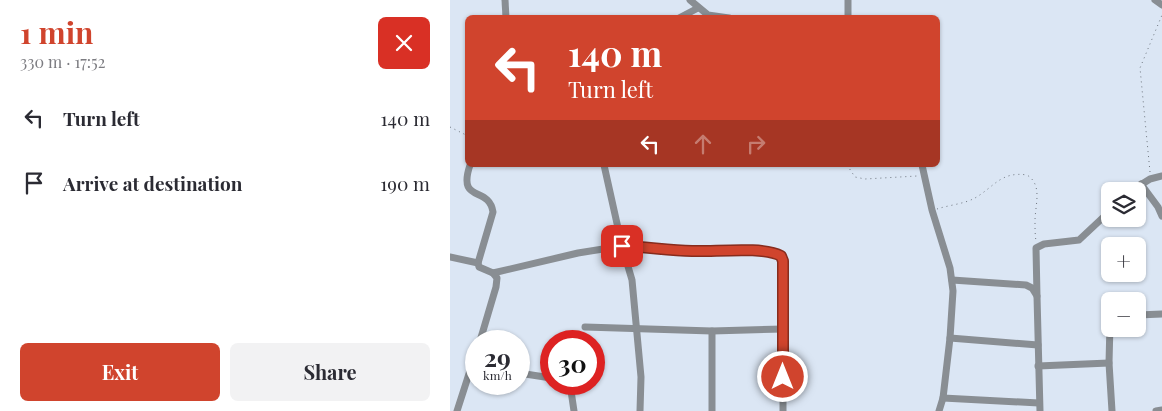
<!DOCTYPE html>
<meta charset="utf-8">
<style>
:root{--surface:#fff;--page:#f2f2f3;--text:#2b2b33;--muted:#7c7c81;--accent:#d0442d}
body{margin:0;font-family:"Playfair Display",serif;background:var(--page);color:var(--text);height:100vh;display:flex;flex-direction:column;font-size:19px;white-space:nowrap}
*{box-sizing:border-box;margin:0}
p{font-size:16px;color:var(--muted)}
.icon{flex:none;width:28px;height:28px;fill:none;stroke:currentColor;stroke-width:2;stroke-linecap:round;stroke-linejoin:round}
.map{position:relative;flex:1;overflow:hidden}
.panel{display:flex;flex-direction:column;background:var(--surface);width:450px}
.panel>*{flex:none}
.guide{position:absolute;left:15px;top:15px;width:475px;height:152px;border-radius:8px;box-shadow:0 1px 4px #0004;background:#d0442d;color:#fff;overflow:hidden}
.buttons{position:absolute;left:651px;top:182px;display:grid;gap:10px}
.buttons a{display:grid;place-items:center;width:45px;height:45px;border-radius:8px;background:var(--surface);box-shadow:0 1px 4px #0004;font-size:25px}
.speed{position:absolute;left:15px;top:330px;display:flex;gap:10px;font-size:25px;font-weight:700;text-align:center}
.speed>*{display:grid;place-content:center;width:65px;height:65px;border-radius:50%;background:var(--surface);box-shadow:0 1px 4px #0004;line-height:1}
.speed small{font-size:12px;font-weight:400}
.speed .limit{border:8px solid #d22;background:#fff;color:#111}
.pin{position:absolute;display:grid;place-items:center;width:42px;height:42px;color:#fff;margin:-21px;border-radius:10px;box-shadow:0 2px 8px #0006}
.me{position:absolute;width:55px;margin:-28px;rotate:0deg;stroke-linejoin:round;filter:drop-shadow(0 0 4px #0008)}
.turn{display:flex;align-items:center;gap:18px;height:105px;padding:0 20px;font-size:22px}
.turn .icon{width:65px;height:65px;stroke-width:2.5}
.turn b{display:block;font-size:35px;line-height:42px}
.lanes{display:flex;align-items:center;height:48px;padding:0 20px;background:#0003;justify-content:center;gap:25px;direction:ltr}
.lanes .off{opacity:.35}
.round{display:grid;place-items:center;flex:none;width:52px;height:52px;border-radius:8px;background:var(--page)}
.head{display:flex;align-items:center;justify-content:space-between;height:85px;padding:0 20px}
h1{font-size:30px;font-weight:700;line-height:38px;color:var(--accent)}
.action{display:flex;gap:10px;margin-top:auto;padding:10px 20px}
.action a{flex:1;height:58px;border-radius:8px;background:var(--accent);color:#fff;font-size:20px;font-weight:700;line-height:58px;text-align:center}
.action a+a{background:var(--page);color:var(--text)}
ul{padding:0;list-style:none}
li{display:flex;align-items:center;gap:15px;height:65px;padding:0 20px}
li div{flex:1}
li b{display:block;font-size:19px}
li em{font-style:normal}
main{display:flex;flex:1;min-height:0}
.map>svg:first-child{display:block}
</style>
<main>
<section class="panel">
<div class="head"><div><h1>1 min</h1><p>330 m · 17:52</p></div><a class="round" style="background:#d93025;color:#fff"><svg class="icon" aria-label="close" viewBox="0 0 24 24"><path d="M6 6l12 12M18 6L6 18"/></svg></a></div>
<ul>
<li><svg class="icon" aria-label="left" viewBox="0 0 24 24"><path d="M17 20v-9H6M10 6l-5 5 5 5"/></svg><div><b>Turn left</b></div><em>140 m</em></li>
<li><svg class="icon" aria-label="arrive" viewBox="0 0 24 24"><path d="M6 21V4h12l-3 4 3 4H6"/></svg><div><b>Arrive at destination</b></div><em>190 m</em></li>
</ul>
<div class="action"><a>Exit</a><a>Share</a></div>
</section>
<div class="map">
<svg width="712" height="411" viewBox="0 0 712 411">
<rect width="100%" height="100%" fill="#dbe6f4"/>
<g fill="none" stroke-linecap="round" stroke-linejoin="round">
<!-- path -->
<g stroke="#6d747d" stroke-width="1" stroke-dasharray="1 4" stroke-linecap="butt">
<polyline points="0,127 18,136"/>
<polyline points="397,165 405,177 415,179 467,176"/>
<polyline points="700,172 690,68 712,15"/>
<path d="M487,209C499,205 514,204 525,198C544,187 551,171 577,175C593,185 585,205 585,221C585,228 585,235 586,241"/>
</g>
<!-- street -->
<g stroke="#898e93" stroke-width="7">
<polyline points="55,0 56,18"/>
<polyline points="240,0 258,15 279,18"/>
<polyline points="705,0 712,5"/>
<polyline points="229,18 248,8"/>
<polyline points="398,18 398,0"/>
<path d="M20,165C7,204 39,185 43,212L28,263L29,267L43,273L47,278L46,287L30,341"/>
<polyline points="154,165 172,246 182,280 191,377 190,411"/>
<polyline points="472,165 482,210 500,268 503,291 500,338 493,398 489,411"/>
<polyline points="691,184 708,207 712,216"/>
<polyline points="681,191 700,179 712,176"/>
<polyline points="0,257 28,263"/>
<polyline points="43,273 128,253 172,246 241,251 322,252 331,256 333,261 333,411"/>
<polyline points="502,280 576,285 582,288 587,296 590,411"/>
<polyline points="587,296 586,248 594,244 629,240 660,211"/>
<polyline points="688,315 712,314"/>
<polyline points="660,324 659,363 662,411"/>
<polyline points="135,327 262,331 333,329"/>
<polyline points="500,338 588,345"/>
<polyline points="588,366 659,363"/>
<polyline points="69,373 101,378"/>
<polyline points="120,384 124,411"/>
<polyline points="493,398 589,403"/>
<polyline points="7,411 26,352"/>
<polyline points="262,411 262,331"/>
<polyline points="706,411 712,410"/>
</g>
</g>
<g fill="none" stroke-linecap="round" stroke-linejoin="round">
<!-- route casing -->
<g stroke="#872c1d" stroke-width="12">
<path id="route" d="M172,246C195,247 218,250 242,251C264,252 313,246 331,256L333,261V377"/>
</g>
<!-- route -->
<use href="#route" stroke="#d0442d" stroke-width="9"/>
</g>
</svg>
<div class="buttons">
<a><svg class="icon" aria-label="layers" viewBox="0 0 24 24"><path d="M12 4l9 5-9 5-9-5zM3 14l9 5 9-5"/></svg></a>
<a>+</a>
<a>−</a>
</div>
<div class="speed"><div>29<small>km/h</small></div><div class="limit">30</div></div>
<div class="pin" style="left:172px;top:246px;background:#d93025"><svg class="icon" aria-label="arrive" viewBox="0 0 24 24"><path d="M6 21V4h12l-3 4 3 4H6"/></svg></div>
<svg class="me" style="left:333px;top:377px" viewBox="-20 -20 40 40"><circle r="17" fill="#d0442d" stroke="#fff" stroke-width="3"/><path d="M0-11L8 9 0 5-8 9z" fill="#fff"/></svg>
<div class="guide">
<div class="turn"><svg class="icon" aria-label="left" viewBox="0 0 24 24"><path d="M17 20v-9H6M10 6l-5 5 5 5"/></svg><div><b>140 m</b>Turn left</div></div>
<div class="lanes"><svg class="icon" aria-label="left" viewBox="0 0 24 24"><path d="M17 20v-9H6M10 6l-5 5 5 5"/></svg><svg class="icon off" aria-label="ahead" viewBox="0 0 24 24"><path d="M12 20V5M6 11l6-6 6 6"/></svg><svg class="icon off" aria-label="right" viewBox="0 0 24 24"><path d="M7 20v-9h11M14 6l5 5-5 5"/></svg></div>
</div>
</div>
</main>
